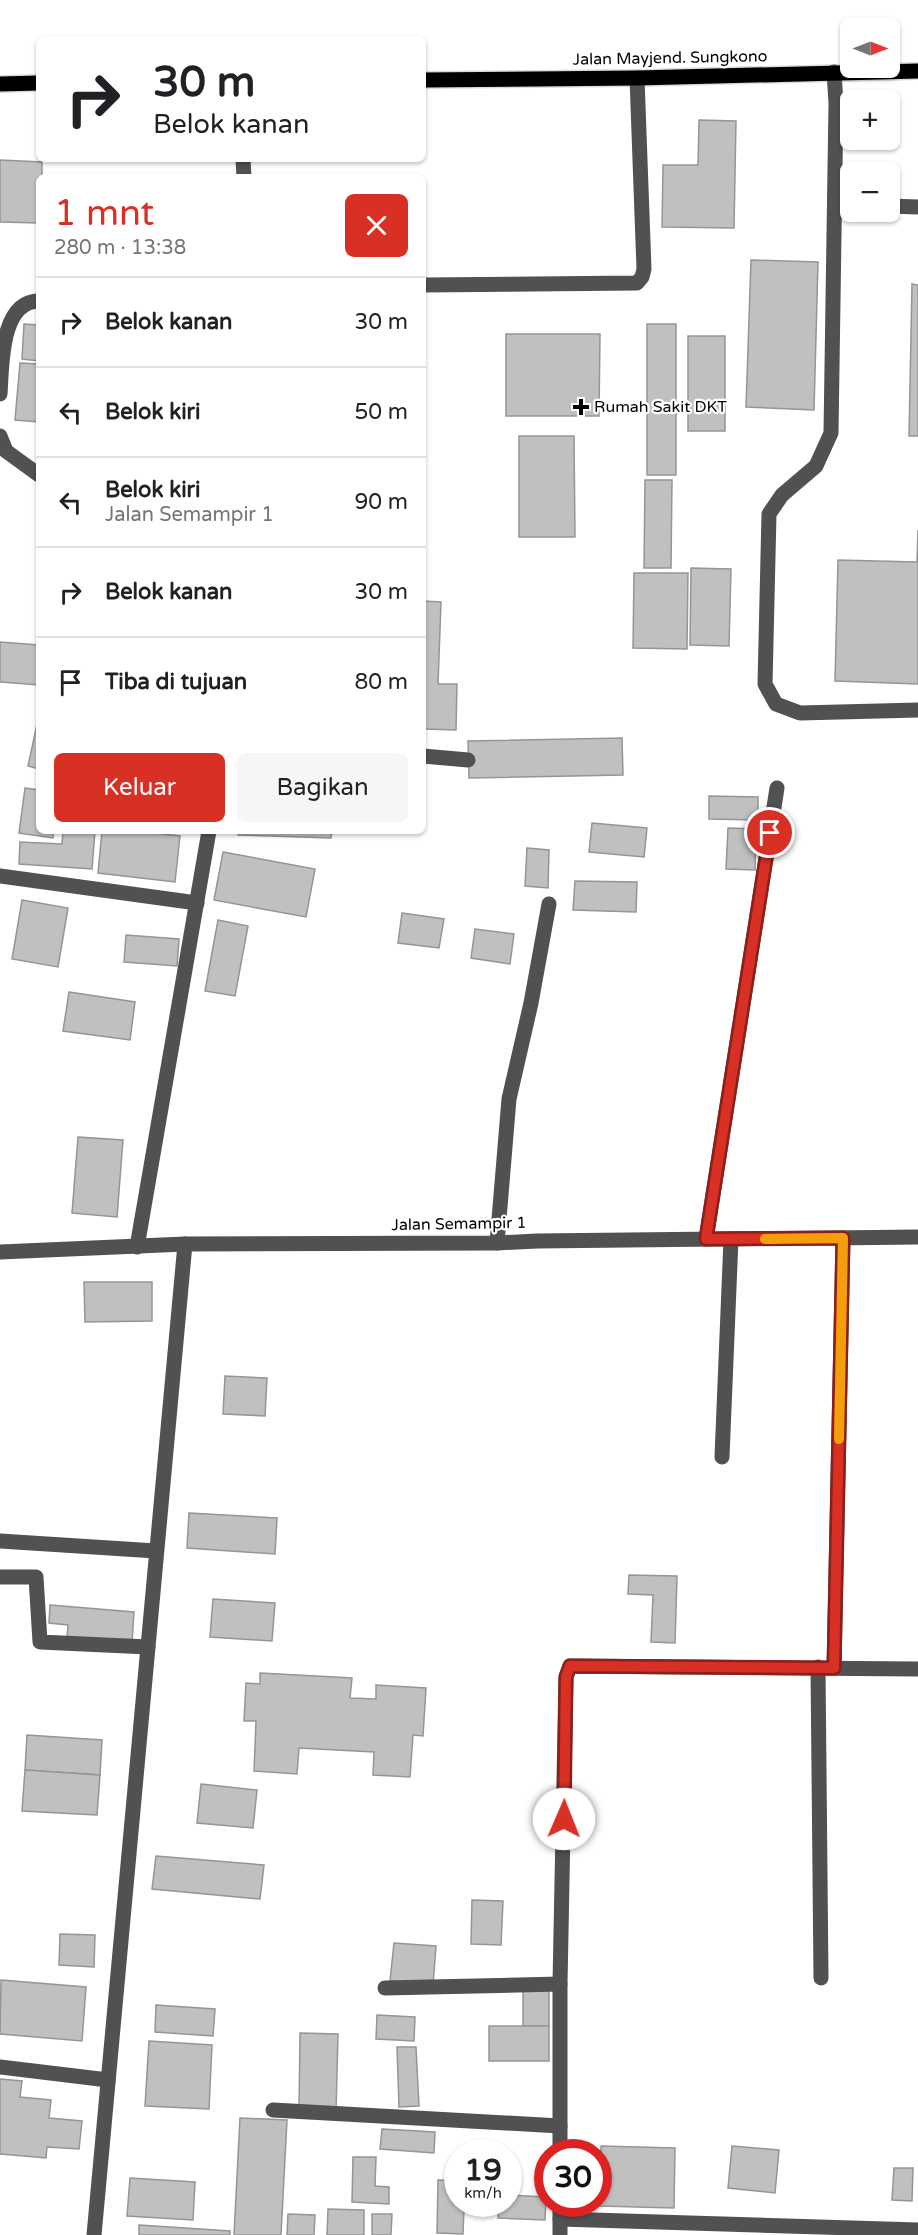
<!DOCTYPE html>
<html lang="id">
<meta charset="utf-8">
<style>
:root{--surface:#fff;--page:#f6f6f6;--text:#202124;--muted:#757577;--line:#e0e0e0;--accent:#d93025}
body{margin:0;font-family:"Varela Round",sans-serif;background:var(--page);color:var(--text);height:100vh;display:flex;flex-direction:column;font-size:22px;white-space:nowrap}
*{box-sizing:border-box;margin:0}
p{font-size:20px;color:var(--muted)}
.icon{flex:none;width:33px;height:33px;fill:none;stroke:currentColor;stroke-width:2;stroke-linecap:round;stroke-linejoin:round}
.map{position:relative;flex:1;overflow:hidden}
.drawer{position:absolute;left:36px;top:174px;width:390px;height:660px;display:flex;flex-direction:column;background:var(--surface);border-radius:9px;box-shadow:0 2px 4px #0004}
.drawer>*{flex:none}
.guide{position:absolute;left:36px;top:36px;width:390px;height:126px;border-radius:9px;box-shadow:0 2px 4px #0004;background:#fff;color:var(--text);overflow:hidden}
.needle{width:39px;rotate:90deg}
.fabs{position:absolute;left:840px;top:18px;display:grid;gap:12px}
.fabs a{display:grid;place-items:center;width:60px;height:60px;border-radius:9px;background:var(--surface);box-shadow:0 2px 4px #0004;font-size:30px}
.speed{position:absolute;left:444px;top:2139px;display:flex;gap:12px;font-size:30px;font-weight:700;text-align:center}
.speed>*{display:grid;place-content:center;width:78px;height:78px;border-radius:50%;background:var(--surface);box-shadow:0 2px 4px #0004;line-height:1}
.speed small{font-size:15px;font-weight:400}
.speed .limit{border:9px solid #d22;background:#fff;color:#111}
.pin{position:absolute;display:grid;place-items:center;width:51px;height:51px;color:#fff;margin:-26px;border:3px solid #fff;border-radius:50%;box-shadow:0 2px 6px #0007}
.me{position:absolute;width:66px;margin:-33px;rotate:1deg;stroke-linejoin:round;filter:drop-shadow(0 0 4px #0008)}
.turn{display:flex;align-items:center;gap:21px;height:126px;padding:0 18px;font-size:27px}
.turn .icon{width:78px;height:78px;stroke-width:2.5}
.turn b{display:block;font-size:42px;line-height:51px}
.round{display:grid;place-items:center;flex:none;width:63px;height:63px;border-radius:9px;background:var(--page)}
.head{display:flex;align-items:center;justify-content:space-between;height:102px;padding:0 18px}
h1{font-size:36px;font-weight:600;line-height:45px;color:var(--accent)}
.cta{display:flex;gap:12px;margin-top:auto;padding:12px 18px}
.cta a{flex:1;height:69px;border-radius:9px;background:var(--accent);color:#fff;font-size:24px;font-weight:600;line-height:69px;text-align:center}
.cta a+a{background:var(--page);color:var(--text)}
ul{padding:0;list-style:none}
li{display:flex;align-items:center;gap:18px;height:90px;padding:0 18px;border-top:2px solid var(--line)}
li div{flex:1}
li b{display:block;font-size:22px}
li em{font-style:normal}
.map>svg:first-child{display:block}
</style>
<div class="map">
<svg width="918" height="2235" viewBox="0 0 918 2235">
<rect width="100%" height="100%" fill="#fff"/>
<!-- building -->
<g fill="#c0c0c0" stroke="#959595" stroke-width="1.5">
<polygon points="699,120 736,121 734,228 662,227 663,165 698,165"/>
<polygon points="0,160 42,162 42,177 39,177 39,223 0,222"/>
<polygon points="751,260 818,262 814,410 746,407"/>
<polygon points="912,284 918,285 918,436 909,436"/>
<polygon points="24,324 39,325 39,361 22,359"/>
<rect x="647" y="324" width="29" height="151"/>
<polygon points="506,334 600,334 599,416 506,416"/>
<rect x="688" y="336" width="37" height="95"/>
<polygon points="20,363 39,364 39,422 15,420"/>
<polygon points="519,436 574,436 575,537 519,537"/>
<polygon points="645,480 672,480 671,568 644,568"/>
<polygon points="918,530 918,684 835,681 838,560 917,562"/>
<polygon points="691,568 731,569 729,646 690,645"/>
<polygon points="634,573 688,573 687,649 633,648"/>
<polygon points="423,601 441,602 438,684 457,684 456,730 423,729"/>
<polygon points="0,642 39,645 39,685 0,682"/>
<polygon points="39,715 39,769 28,766"/>
<polygon points="622,738 623,775 469,778 468,741"/>
<polygon points="25,788 39,790 39,831 54,831 53,838 19,833"/>
<polygon points="709,796 758,797 758,820 709,819"/>
<polygon points="592,823 647,828 644,857 589,852"/>
<polygon points="728,828 756,829 755,870 726,869"/>
<polygon points="63,831 95,831 92,869 19,864 20,842 62,844"/>
<polygon points="102,831 137,831 180,836 175,882 98,873"/>
<polygon points="238,831 332,831 331,838 238,835"/>
<polygon points="527,848 549,850 548,888 525,886"/>
<polygon points="223,852 315,869 306,917 214,900"/>
<polygon points="575,881 637,882 636,912 573,910"/>
<polygon points="22,900 68,908 58,967 12,959"/>
<polygon points="402,913 444,919 439,948 398,943"/>
<polygon points="218,920 248,926 235,996 205,991"/>
<polygon points="475,929 514,934 510,964 471,958"/>
<polygon points="126,935 179,939 177,966 124,962"/>
<polygon points="69,992 135,1002 130,1040 63,1031"/>
<polygon points="78,1137 123,1140 117,1217 72,1213"/>
<polygon points="84,1282 152,1282 152,1321 85,1322"/>
<polygon points="225,1376 267,1378 265,1416 223,1414"/>
<polygon points="189,1513 277,1518 275,1554 187,1548"/>
<polygon points="629,1575 677,1576 675,1643 651,1642 653,1595 628,1594"/>
<polygon points="213,1599 275,1603 272,1641 210,1637"/>
<polygon points="50,1605 134,1612 132,1643 67,1638 68,1625 49,1623"/>
<polygon points="260,1673 352,1678 350,1698 376,1699 376,1685 426,1688 423,1736 413,1735 410,1777 373,1775 374,1752 299,1748 297,1774 254,1771 256,1721 244,1721 246,1683 260,1684"/>
<polygon points="27,1735 102,1740 100,1775 25,1770"/>
<polygon points="25,1770 100,1775 97,1815 22,1811"/>
<polygon points="201,1784 257,1790 253,1828 197,1823"/>
<polygon points="156,1856 264,1865 260,1899 152,1889"/>
<polygon points="472,1900 503,1901 501,1945 471,1944"/>
<polygon points="60,1934 95,1935 94,1967 59,1965"/>
<polygon points="394,1943 436,1946 433,1985 390,1981"/>
<polygon points="1,1980 86,1987 82,2041 0,2034"/>
<rect x="523" y="1986" width="26" height="40"/>
<polygon points="156,2005 215,2009 213,2036 155,2032"/>
<polygon points="377,2015 415,2017 414,2041 376,2039"/>
<rect x="489" y="2026" width="60" height="35"/>
<polygon points="300,2033 338,2034 336,2112 299,2111"/>
<polygon points="149,2041 212,2045 209,2109 145,2106"/>
<polygon points="397,2047 416,2047 419,2106 399,2107"/>
<polygon points="0,2079 22,2081 20,2097 51,2100 49,2118 82,2121 79,2149 47,2147 46,2158 0,2154"/>
<polygon points="240,2118 287,2120 281,2235 234,2235"/>
<polygon points="382,2129 435,2132 434,2153 380,2149"/>
<polygon points="601,2146 675,2148 674,2208 600,2206"/>
<polygon points="732,2146 779,2150 775,2193 728,2188"/>
<polygon points="353,2157 376,2157 375,2186 389,2187 389,2204 352,2202"/>
<polygon points="894,2168 913,2168 912,2201 892,2200"/>
<polygon points="130,2178 195,2182 193,2220 127,2216"/>
<polygon points="438,2180 458,2181 458,2204 493,2204 493,2209 464,2209 463,2234 437,2233"/>
<polygon points="508,2195 546,2197 545,2220 498,2218 498,2204 508,2204"/>
<polygon points="328,2209 364,2210 364,2235 327,2235"/>
<polygon points="288,2214 315,2215 314,2235 287,2235"/>
<polygon points="372,2214 392,2214 391,2235 372,2235"/>
<polygon points="139,2225 230,2231 230,2235 139,2235"/>
</g>
<g fill="none" stroke-linecap="round" stroke-linejoin="round">
<!-- major casing -->
<g stroke="#dbdbdb" stroke-width="18">
<g id="major">
<polyline points="423,80 637,78 918,71"/>
<polyline points="0,84 39,83"/>
</g>
</g>
<!-- minor -->
<g stroke="#515151" stroke-width="15">
<polyline points="834,72 836,103 831,433 816,466 782,495 769,514 765,684 776,704 800,713 918,710"/>
<polyline points="243,159 244,177"/>
<polyline points="890,206 918,207"/>
<polyline points="423,285 637,283 642,277 644,269 637,78"/>
<path d="M0,394C2,367 0,301 39,301"/>
<polyline points="0,436 6,451 39,475"/>
<polyline points="423,756 468,760"/>
<polyline points="0,876 197,903"/>
<polyline points="706,1239 777,788"/>
<polyline points="497,1243 509,1099 531,1003 549,904"/>
<polyline points="137,1247 209,831"/>
<polyline points="0,1252 185,1244 497,1243 537,1241 918,1237"/>
<polyline points="722,1457 731,1239"/>
<polyline points="0,1541 156,1551"/>
<polyline points="0,1577 36,1577 40,1642 148,1647"/>
<polyline points="818,1667 821,1978"/>
<polyline points="834,1668 843,1238"/>
<polyline points="385,1988 560,1984"/>
<polyline points="0,2067 108,2080"/>
<polyline points="273,2110 560,2126"/>
<polyline points="560,2152 560,1984 566,1677 570,1666 918,1669"/>
<polyline points="560,2219 918,2230"/>
<polyline points="94,2235 185,1244"/>
<polyline points="560,2235 560,2204"/>
</g>
<!-- major -->
<use href="#major" stroke="#000" stroke-width="15"/>
</g>
<g fill="none" stroke-linecap="round" stroke-linejoin="round">
<!-- route casing -->
<g stroke="#8d1f18" stroke-width="15">
<polyline id="route" points="564,1819 566,1677 570,1666 834,1668 843,1238 706,1239 770,833"/>
</g>
<!-- route -->
<use href="#route" stroke="#d93025" stroke-width="10"/>
<!-- slow -->
<polyline stroke="#f59e0b" stroke-width="10" points="765,1239 843,1238 839,1439"/>
</g>
<!-- markers -->
<path fill="#000" stroke="#fff" stroke-width="2" d="M578 398h6v6h6v6h-6v6h-6v-6h-6v-6h6z"/>
<g text-anchor="middle" dominant-baseline="central" stroke-width="4.5" stroke-linejoin="round" paint-order="stroke">
<!-- street labels -->
<g font-size="16" fill="#000" stroke="#fff">
<text transform="translate(670 58) rotate(-1)">Jalan Mayjend. Sungkono</text>
<text transform="translate(459 1224) rotate(-1)">Jalan Semampir 1</text>
</g>
<!-- poi labels -->
<g font-size="16" fill="#000" stroke="#fff" text-anchor="start">
<text x="594" y="407">Rumah Sakit DKT</text>
</g>
</g>
</svg>
<div class="fabs">
<a><svg class="needle" viewBox="-14 -14 28 28"><path d="M0-13l5 13h-10z" fill="#e53935"/><path d="M0 13l5-13h-10z" fill="#757577"/></svg></a>
<a>+</a>
<a>−</a>
</div>
<div class="speed"><div>19<small>km/h</small></div><div class="limit">30</div></div>
<div class="pin" style="left:770px;top:833px;background:#d93025"><svg class="icon" aria-label="arrive" viewBox="0 0 24 24"><path d="M6 21V4h12l-3 4 3 4H6"/></svg></div>
<svg class="me" style="left:564px;top:1819px" viewBox="-20 -20 40 40"><circle r="19" fill="#fff"/><path d="M0-13L10 11 0 6-10 11z" fill="#d93025"/></svg>
<div class="guide">
<div class="turn"><svg class="icon" aria-label="right" viewBox="0 0 24 24"><path d="M7 20v-9h11M14 6l5 5-5 5"/></svg><div><b>30 m</b>Belok kanan</div></div>
</div>
<section class="drawer">
<div class="head"><div><h1>1 mnt</h1><p>280 m · 13:38</p></div><a class="round" style="background:#d93025;color:#fff"><svg class="icon" aria-label="close" viewBox="0 0 24 24"><path d="M6 6l12 12M18 6L6 18"/></svg></a></div>
<ul>
<li><svg class="icon" aria-label="right" viewBox="0 0 24 24"><path d="M7 20v-9h11M14 6l5 5-5 5"/></svg><div><b>Belok kanan</b></div><em>30 m</em></li>
<li><svg class="icon" aria-label="left" viewBox="0 0 24 24"><path d="M17 20v-9H6M10 6l-5 5 5 5"/></svg><div><b>Belok kiri</b></div><em>50 m</em></li>
<li><svg class="icon" aria-label="left" viewBox="0 0 24 24"><path d="M17 20v-9H6M10 6l-5 5 5 5"/></svg><div><b>Belok kiri</b><p>Jalan Semampir 1</p></div><em>90 m</em></li>
<li><svg class="icon" aria-label="right" viewBox="0 0 24 24"><path d="M7 20v-9h11M14 6l5 5-5 5"/></svg><div><b>Belok kanan</b></div><em>30 m</em></li>
<li><svg class="icon" aria-label="arrive" viewBox="0 0 24 24"><path d="M6 21V4h12l-3 4 3 4H6"/></svg><div><b>Tiba di tujuan</b></div><em>80 m</em></li>
</ul>
<div class="cta"><a>Keluar</a><a>Bagikan</a></div>
</section>
</div>
